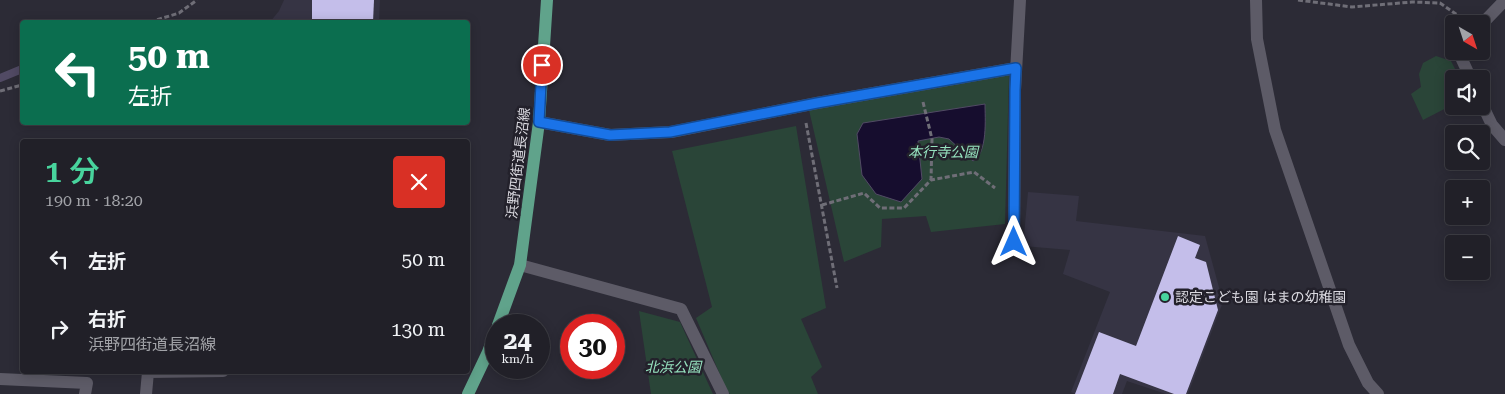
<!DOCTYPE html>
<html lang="ja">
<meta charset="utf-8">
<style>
:root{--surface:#212028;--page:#292830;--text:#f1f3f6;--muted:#a2a3a8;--line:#3e3e45;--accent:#48d49d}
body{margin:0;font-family:"Roboto Serif","Noto Sans JP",serif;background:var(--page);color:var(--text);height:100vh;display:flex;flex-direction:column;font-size:19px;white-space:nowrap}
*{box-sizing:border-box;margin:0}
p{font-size:16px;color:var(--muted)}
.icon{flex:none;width:28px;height:28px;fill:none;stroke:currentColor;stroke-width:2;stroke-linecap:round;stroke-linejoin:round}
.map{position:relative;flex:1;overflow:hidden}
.details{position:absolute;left:20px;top:139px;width:450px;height:235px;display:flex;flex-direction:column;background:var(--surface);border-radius:5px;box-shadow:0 2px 12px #0003,0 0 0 1px var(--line)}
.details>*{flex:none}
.guide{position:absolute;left:20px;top:20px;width:450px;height:105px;border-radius:5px;box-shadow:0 2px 12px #0003,0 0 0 1px var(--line);background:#0b6e4f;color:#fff;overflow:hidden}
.needle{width:32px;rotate:141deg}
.buttons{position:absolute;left:1445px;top:15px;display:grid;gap:10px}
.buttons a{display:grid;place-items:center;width:45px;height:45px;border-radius:5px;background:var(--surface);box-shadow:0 2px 12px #0003,0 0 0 1px var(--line);font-size:25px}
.speed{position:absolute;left:485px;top:314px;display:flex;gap:10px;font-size:25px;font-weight:700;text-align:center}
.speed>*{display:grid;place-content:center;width:65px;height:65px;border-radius:50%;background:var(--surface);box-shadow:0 2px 12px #0003,0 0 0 1px var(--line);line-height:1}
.speed small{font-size:12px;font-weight:400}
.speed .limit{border:8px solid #d22;background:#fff;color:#111}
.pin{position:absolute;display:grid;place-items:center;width:42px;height:42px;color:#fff;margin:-21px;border:2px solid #fff;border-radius:50%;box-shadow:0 1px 5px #0007}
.me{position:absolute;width:55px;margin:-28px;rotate:0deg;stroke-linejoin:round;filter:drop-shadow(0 0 4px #0008)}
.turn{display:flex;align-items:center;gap:18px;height:105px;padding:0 25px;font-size:22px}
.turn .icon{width:65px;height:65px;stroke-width:2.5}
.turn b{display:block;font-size:35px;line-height:42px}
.round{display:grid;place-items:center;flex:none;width:52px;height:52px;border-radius:5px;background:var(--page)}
.summary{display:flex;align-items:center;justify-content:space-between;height:85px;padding:0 25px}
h1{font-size:30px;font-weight:600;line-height:38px;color:var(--accent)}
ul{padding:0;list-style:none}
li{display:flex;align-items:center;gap:15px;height:70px;padding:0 25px}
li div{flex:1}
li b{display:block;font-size:19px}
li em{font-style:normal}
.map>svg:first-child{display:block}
</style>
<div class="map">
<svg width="1505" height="394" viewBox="0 0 1505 394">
<rect width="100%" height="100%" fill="#2c2b36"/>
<!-- built -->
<g fill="#363444">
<polygon points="284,0 380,0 379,22 270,22 279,11"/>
<polygon points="1028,192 1079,196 1076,221 1205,236 1223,302 1188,394 1166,394 1127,381 1122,394 1075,394 1071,392 1110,292 1063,274 1070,250 1023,246"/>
</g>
<!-- green -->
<g fill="#2a4538">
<polygon points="1436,56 1451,61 1460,79 1454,79 1454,104 1423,120 1411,94 1421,87 1419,74 1423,63"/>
<polygon points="1009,75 1005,224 931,232 926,216 882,219 881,247 844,262 809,110"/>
<polygon points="796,126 826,308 801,319 822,367 811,377 818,394 730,394 727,391 696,318 712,307 672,151"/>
<polygon points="639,311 680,322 713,394 651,394"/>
</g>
<!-- water -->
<path fill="#160d2e" stroke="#514a64" d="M985,104C985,118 988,153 973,161L949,139L939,137L918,141L922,179L901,202L876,194L862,175L857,134L863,123Z"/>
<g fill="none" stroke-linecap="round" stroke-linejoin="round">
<!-- stream -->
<polyline stroke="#514a64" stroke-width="8" points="0,78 22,69"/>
</g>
<!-- building -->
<g fill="#c4beea">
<polygon points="312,0 374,0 373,22 312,22"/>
<polygon points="1178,236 1200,245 1195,258 1206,262 1218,310 1186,394 1174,394 1120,374 1113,394 1075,394 1099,332 1136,346"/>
</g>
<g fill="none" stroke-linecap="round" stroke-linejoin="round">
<!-- path -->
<g stroke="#6f6e77" stroke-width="3" stroke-dasharray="5 2.5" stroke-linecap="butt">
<polyline points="1298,0 1352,7 1412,2 1440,3 1463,19"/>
<polyline points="150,22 179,13 197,0"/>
<polyline points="0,91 22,85"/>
<polyline points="923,102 932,139 931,180"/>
<polyline points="806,123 837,288"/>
<polyline points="822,205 864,193 880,208 904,208 931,180 974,172 995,188"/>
</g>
<!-- minor -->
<g stroke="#5d5b67" stroke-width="12">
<polyline points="1256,0 1257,39 1275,130 1349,345 1368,383 1378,394"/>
<polyline points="1481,25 1505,0"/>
<polyline points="1458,51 1471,79"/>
<polyline points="1481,102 1492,125 1505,140"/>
<polyline points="539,122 610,135 671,132 817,103 1016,68"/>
<polyline points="1014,242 1015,90 1020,0"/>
<polyline points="520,265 681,309 723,394"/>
<polyline points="0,379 87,383 85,394"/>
<polyline points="146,394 148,372 223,371"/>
</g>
<!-- primary -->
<g stroke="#60a38b" stroke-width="12">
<polyline points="498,325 520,265 539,122 547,0"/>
<polyline points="468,394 488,352 496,330"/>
</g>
</g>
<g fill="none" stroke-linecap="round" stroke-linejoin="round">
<!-- route casing -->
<g stroke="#114b97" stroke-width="12">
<polyline id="route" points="542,65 539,122 610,135 670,132 817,103 1016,68 1015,90 1014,242"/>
</g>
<!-- route -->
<use href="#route" stroke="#1a73e8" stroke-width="9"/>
</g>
<!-- markers -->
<circle fill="#48d49d" stroke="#23212b" stroke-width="2" cx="1165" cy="297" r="5"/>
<g text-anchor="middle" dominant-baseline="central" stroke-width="5" stroke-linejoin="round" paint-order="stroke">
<!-- park labels -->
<g font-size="14" font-style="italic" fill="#96e3bf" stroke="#23212b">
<text x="943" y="152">本行寺公園</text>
<text x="673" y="367">北浜公園</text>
</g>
<!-- street labels -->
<g font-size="14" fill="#dbdae1" stroke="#23212b">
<text transform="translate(518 163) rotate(-83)">浜野四街道長沼線</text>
</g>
<!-- poi labels -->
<g font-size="14" fill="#dbdae1" stroke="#23212b" text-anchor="start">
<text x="1175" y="297">認定こども園 はまの幼稚園</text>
</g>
</g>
</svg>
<div class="buttons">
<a><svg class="needle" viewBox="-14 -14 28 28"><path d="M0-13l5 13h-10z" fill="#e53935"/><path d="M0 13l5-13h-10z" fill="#a2a3a8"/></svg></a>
<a><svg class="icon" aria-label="sound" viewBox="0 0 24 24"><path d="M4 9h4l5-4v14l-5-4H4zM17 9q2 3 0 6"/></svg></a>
<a><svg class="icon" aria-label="search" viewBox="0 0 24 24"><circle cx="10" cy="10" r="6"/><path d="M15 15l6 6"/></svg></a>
<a>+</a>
<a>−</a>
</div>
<div class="speed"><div>24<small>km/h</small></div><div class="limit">30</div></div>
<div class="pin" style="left:542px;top:65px;background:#d93025"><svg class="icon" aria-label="arrive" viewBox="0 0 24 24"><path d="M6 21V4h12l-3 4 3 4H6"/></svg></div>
<svg class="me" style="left:1014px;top:242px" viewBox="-20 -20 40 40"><path d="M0-17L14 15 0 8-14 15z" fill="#1a73e8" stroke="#fff" stroke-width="4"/></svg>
<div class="guide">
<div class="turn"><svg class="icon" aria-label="left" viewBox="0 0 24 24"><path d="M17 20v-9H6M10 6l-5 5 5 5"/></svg><div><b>50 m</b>左折</div></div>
</div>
<section class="details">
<div class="summary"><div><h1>1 分</h1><p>190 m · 18:20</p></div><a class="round" style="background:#d93025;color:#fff"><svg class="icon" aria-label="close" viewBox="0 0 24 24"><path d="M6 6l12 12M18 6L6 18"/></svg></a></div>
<ul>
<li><svg class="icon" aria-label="left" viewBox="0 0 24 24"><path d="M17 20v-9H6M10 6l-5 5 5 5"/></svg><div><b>左折</b></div><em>50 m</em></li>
<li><svg class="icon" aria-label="right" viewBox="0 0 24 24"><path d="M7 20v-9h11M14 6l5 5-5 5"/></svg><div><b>右折</b><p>浜野四街道長沼線</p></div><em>130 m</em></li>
</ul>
</section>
</div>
